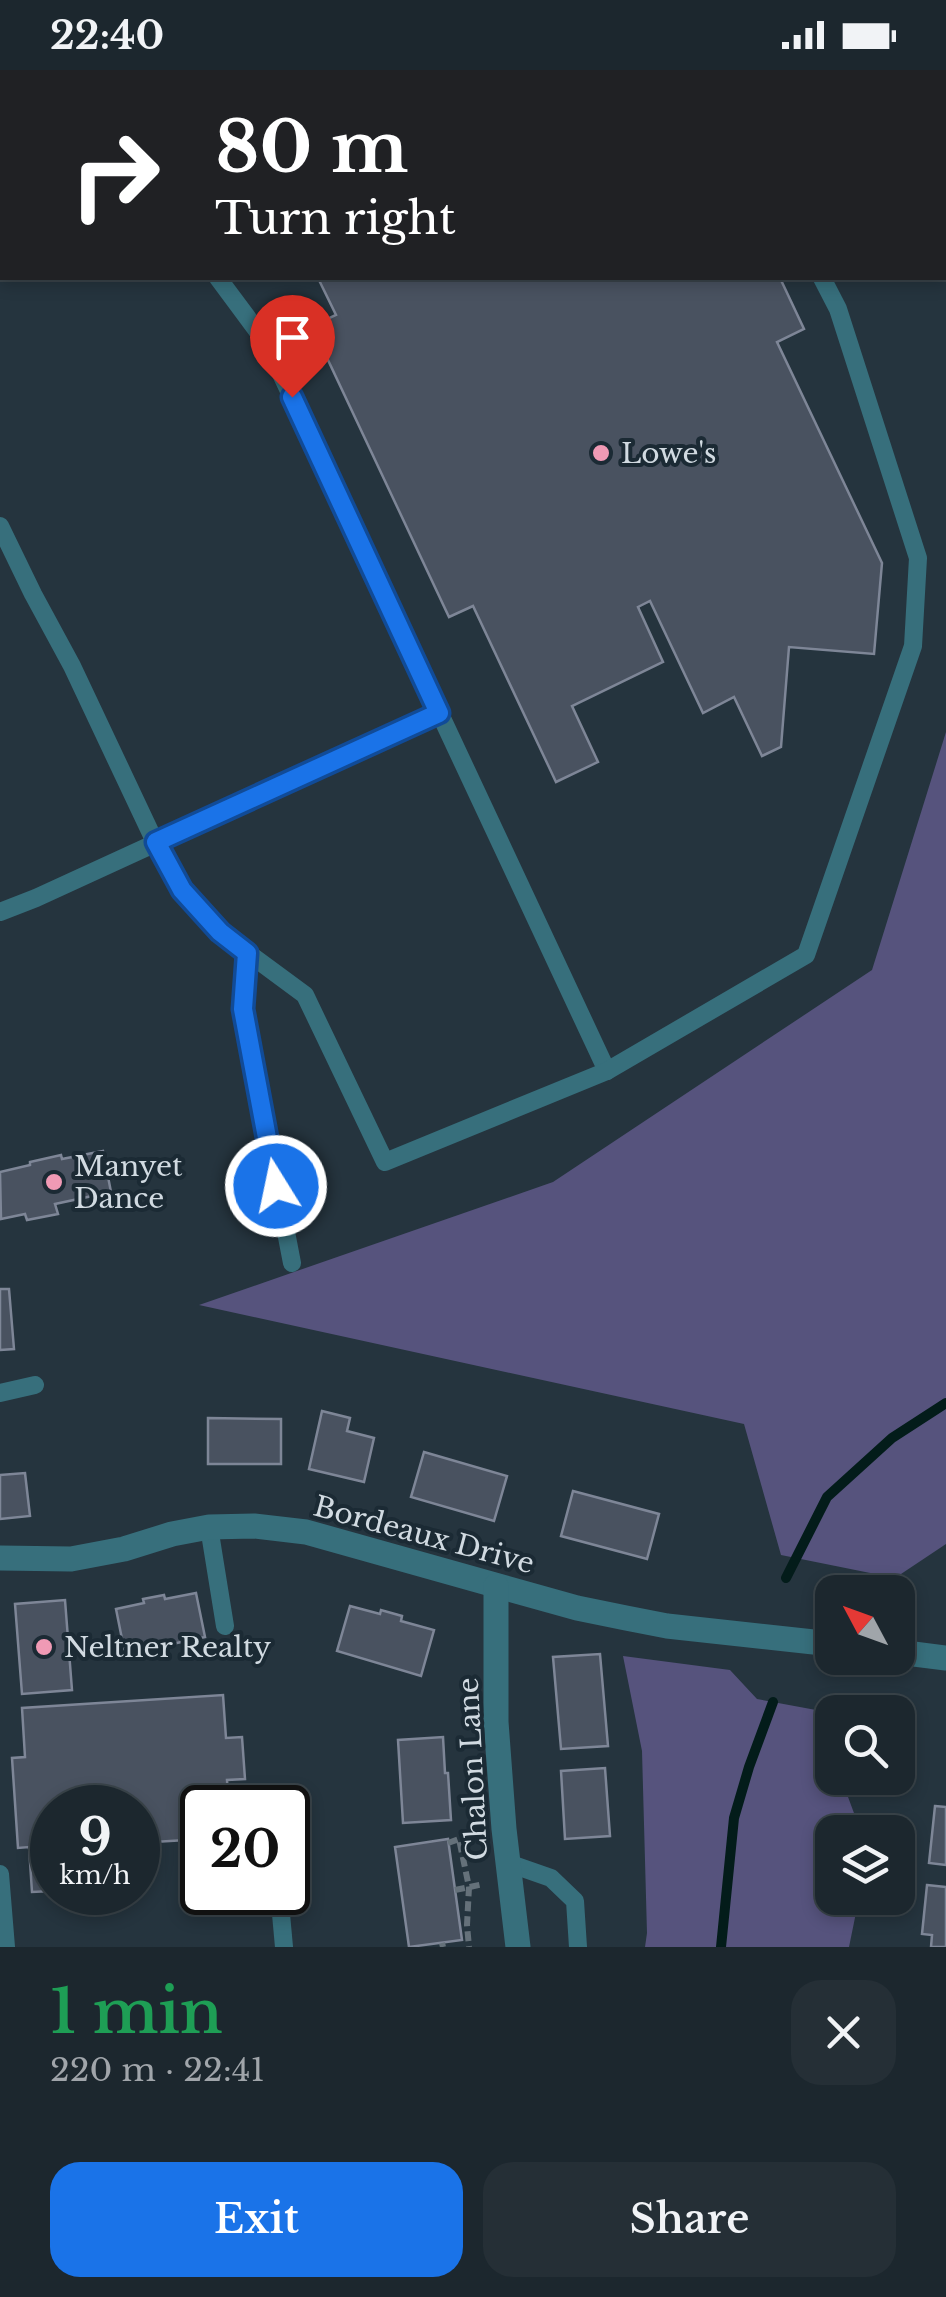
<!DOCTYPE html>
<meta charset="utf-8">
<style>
:root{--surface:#1c272e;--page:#252f36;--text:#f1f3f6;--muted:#a0a5aa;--line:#3a444a;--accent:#1a73e8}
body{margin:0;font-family:"Libre Baskerville",serif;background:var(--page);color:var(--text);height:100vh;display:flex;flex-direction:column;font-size:38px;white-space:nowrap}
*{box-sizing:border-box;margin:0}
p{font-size:32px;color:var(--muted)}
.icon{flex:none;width:55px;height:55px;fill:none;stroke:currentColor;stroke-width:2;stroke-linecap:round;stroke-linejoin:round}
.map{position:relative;height:1877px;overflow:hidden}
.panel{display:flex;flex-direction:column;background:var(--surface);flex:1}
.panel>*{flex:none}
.banner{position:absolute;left:0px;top:0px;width:948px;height:210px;box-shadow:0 5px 15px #0003,0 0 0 2px var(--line);background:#202124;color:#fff;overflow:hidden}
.needle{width:65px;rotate:311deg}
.controls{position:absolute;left:815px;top:1505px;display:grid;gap:20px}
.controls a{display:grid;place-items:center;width:100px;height:100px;border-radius:20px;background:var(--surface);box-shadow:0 5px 15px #0003,0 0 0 2px var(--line);font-size:50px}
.speed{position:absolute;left:30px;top:1715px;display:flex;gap:20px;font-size:50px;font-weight:700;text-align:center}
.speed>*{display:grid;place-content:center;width:130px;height:130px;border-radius:50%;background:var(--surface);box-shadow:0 5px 15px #0003,0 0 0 2px var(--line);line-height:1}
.speed small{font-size:25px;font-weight:400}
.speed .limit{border:5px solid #111;border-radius:15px;background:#fff;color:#111}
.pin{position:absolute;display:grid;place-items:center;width:85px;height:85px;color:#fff;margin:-102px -42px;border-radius:50% 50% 50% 0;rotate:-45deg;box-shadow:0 0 10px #0007}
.pin .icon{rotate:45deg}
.me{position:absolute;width:110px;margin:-55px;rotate:350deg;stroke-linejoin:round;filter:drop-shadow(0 0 8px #0008)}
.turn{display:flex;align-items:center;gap:35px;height:210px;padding:0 50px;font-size:45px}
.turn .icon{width:130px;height:130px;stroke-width:2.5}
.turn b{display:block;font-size:70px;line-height:85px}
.round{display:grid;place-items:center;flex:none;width:105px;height:105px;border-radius:30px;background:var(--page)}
.headline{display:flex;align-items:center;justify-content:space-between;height:170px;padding:0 50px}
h1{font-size:60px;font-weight:600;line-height:75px;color:#1e9e55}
.cta{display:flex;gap:20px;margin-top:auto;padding:20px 50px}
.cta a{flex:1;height:115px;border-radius:30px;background:var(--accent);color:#fff;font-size:40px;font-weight:600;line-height:115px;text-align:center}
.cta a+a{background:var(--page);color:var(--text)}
.status{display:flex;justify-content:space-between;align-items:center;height:70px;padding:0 50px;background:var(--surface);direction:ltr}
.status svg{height:28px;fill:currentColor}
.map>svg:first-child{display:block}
</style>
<div class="status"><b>22:40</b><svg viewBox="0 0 49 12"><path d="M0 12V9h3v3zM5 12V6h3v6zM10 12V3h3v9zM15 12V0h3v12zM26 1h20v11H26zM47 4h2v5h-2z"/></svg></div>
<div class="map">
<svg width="946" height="1877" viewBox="0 0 946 1877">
<rect width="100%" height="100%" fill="#25343e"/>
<!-- green -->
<g fill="#56537d">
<polygon points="946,662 946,1474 895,1508 781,1485 744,1354 199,1235 553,1112 872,900"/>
<polygon points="623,1586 730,1600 757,1629 816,1640 832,1685 832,1708 841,1708 861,1762 832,1762 832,1828 859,1828 849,1877 645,1877 647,1863 642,1681"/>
</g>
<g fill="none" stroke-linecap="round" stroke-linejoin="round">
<!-- stream -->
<g stroke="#031c1a" stroke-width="10">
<polyline points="786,1508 827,1427 892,1368 946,1333"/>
<polyline points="721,1877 734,1748 749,1697 773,1632"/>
</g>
</g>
<!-- building -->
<g fill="#495260" stroke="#7e8697" stroke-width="2.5">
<polygon points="222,0 644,0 645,2 223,2"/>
<polygon points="318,208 780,208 804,259 777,272 882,493 874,584 789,577 781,677 762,686 734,627 703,643 650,531 638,537 663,592 572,636 598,692 556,712 473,536 449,547 312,256 336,245"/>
<polygon points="103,1081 111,1122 55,1134 58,1144 27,1150 25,1144 1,1149 0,1102 30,1095 30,1092 61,1085 62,1089"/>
<polygon points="0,1219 9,1219 14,1279 0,1280"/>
<polygon points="322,1341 350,1348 347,1361 374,1368 364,1412 309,1399"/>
<polygon points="208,1348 281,1349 281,1394 208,1394"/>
<polygon points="424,1382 507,1406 494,1451 411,1427"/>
<polygon points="25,1403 30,1446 0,1449 0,1405"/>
<polygon points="573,1421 659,1444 647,1489 561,1466"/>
<polygon points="196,1523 205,1567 125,1584 116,1539 144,1533 143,1529 164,1525 165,1529"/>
<polygon points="65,1530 72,1620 22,1624 15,1534"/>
<polygon points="350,1536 380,1544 381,1540 402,1546 401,1551 434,1560 421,1606 337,1581"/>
<polygon points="600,1584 608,1676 561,1679 553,1587"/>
<polygon points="223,1625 226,1668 242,1667 245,1709 227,1710 229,1738 202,1738 202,1769 138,1773 138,1738 52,1738 52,1821 32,1822 29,1777 18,1778 12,1688 25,1687 22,1638"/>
<polygon points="443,1667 445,1703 448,1703 451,1750 403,1753 398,1670"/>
<polygon points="605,1698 610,1766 565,1769 561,1701"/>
<polygon points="935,1736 946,1737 946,1795 929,1793"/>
<polygon points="448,1769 462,1870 409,1877 395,1777"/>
<polygon points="927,1815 946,1817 946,1877 931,1877 932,1865 922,1864"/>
</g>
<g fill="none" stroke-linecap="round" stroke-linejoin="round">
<!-- path -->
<g stroke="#65717a" stroke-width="6" stroke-dasharray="10 5" stroke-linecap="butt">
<polyline points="448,1773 459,1769 469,1817 467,1855 469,1877"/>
<polyline points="455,1820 484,1814"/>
<polyline points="442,1873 443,1877"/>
</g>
<!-- service -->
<g stroke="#376f7c" stroke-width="18">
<polyline points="113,0 114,2"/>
<polyline points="171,0 172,2"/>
<polyline points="717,0 718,2"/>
<polyline points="91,2 94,0"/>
<polyline points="0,82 2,80"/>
<polyline points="218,208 267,274 607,1001"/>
<polyline points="0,456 33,524 72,596 155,772 182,820 221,863 305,925 385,1092 607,1001 806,885 913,576 918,488 838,239 822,208"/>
<polyline points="0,842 36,828 439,643"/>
<polyline points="247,883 243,939 292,1193"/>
<polyline points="0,1323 35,1315"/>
<polyline points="209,1457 225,1556"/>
<polyline points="508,1793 551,1808 575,1831 578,1877"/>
<polyline points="0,1804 6,1877"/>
<polyline points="279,1822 284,1877"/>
</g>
<!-- minor -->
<g stroke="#376f7c" stroke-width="25">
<polyline points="0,1488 71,1489 124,1479 172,1464 209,1457 254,1456 306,1462 577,1538 626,1548 667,1556 832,1574"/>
<polyline points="496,1516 496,1652 504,1759 518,1877"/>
<polyline points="898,1582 946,1588"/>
</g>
</g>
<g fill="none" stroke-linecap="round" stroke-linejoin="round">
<!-- route casing -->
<g stroke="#114b97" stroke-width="25">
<polyline id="route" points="276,1116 243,939 247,883 220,862 182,820 156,772 439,643 292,327"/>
</g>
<!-- route -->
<use href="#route" stroke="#1a73e8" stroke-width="18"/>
</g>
<!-- markers -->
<g fill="#f09ab5" stroke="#1b2a34" stroke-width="4">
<circle cx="601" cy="383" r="10"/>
<circle cx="54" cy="1112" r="10"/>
<circle cx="44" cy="1577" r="10"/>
</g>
<g text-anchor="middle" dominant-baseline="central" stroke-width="8" stroke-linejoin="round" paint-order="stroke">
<!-- poi labels -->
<g font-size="28" fill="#d1dae1" stroke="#1b2a34" text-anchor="start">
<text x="621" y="383">Lowe's</text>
<text x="74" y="1096">Manyet<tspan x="74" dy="32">Dance</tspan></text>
<text x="64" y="1577">Neltner Realty</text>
</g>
<!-- street labels -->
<g font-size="28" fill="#d1dae1" stroke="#1b2a34">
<text transform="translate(424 1465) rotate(15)">Bordeaux Drive</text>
<text transform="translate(473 1699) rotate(-93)">Chalon Lane</text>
</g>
</g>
</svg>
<div class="controls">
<a><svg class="needle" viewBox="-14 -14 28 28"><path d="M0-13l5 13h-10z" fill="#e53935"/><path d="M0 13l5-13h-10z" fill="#a0a5aa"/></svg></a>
<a><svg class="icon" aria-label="search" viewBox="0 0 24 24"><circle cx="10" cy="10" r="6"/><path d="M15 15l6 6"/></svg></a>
<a><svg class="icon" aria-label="layers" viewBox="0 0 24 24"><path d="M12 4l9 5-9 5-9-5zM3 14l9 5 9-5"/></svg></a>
</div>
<div class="speed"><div>9<small>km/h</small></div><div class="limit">20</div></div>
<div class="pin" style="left:292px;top:327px;background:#d93025"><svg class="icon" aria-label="arrive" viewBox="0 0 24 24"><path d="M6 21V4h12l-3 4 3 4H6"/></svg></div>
<svg class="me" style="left:276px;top:1116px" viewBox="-20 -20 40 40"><circle r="17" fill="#1a73e8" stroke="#fff" stroke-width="3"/><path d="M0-11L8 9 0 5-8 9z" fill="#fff"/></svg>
<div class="banner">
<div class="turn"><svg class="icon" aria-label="right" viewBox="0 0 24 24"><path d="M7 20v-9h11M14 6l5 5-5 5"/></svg><div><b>80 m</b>Turn right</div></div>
</div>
</div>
<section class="panel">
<div class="headline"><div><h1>1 min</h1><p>220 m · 22:41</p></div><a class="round"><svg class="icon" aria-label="close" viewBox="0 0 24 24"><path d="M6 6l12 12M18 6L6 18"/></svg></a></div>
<div class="cta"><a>Exit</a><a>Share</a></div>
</section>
